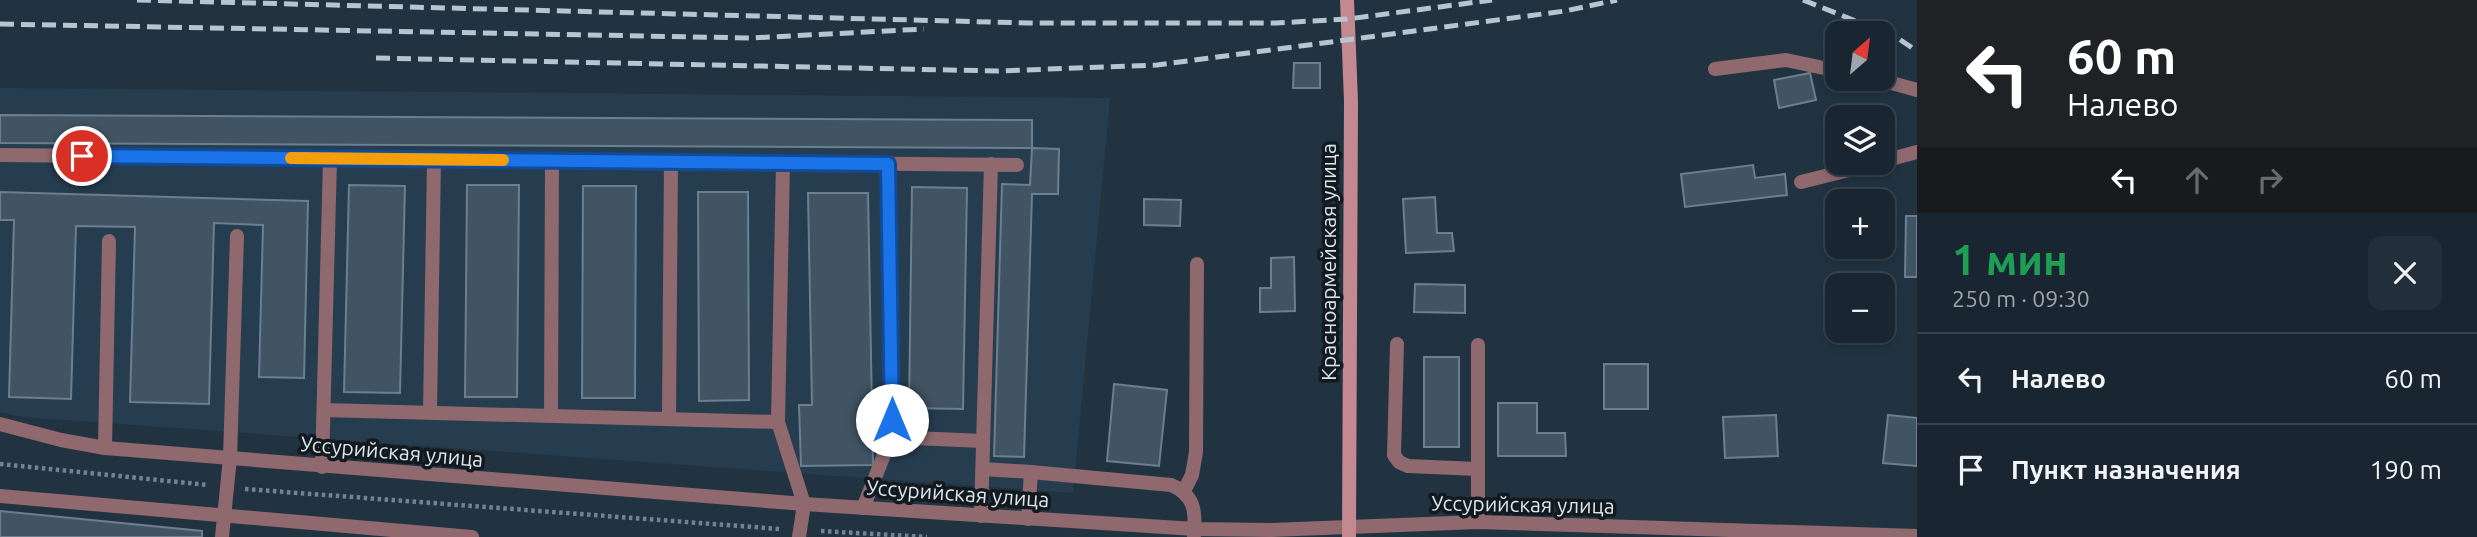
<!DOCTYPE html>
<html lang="ru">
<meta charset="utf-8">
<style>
:root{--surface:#192631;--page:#222e39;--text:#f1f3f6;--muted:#9fa5ab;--line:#37434d}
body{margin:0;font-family:Ubuntu,sans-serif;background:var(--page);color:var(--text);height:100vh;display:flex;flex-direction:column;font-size:26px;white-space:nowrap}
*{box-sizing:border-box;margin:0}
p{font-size:23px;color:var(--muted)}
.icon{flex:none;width:38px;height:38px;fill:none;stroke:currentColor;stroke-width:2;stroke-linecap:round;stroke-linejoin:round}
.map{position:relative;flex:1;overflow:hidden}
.drawer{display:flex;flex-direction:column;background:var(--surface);width:560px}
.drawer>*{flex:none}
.top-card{background:#202124;color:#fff;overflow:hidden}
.needle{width:46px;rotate:28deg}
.tools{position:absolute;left:1825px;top:21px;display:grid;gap:14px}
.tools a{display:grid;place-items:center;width:70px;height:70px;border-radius:14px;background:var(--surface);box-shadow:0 4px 10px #0003,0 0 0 2px var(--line);font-size:35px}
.pin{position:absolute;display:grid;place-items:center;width:60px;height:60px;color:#fff;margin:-30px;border:4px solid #fff;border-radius:50%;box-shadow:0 2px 7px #0007}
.me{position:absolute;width:77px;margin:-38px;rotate:0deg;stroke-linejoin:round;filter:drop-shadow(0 0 5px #0008)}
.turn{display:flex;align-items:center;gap:24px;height:147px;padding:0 35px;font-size:32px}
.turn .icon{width:91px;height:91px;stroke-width:2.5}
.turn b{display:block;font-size:49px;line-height:60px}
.lanes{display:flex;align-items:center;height:66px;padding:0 35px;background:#0003;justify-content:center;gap:35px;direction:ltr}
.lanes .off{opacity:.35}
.round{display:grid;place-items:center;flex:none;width:74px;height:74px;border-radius:14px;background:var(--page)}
.overview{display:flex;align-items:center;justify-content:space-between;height:119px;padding:0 35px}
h1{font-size:42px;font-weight:700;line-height:52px;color:#1e9e55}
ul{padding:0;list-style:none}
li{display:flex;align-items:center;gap:21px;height:91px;padding:0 35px;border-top:2px solid var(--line)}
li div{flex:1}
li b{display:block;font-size:26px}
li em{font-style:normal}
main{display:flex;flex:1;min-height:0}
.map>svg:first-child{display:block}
</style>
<main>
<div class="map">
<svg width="1917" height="537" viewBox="0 0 1917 537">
<rect width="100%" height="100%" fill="#213341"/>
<!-- built -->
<polygon fill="#263d50" points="0,88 1110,98 1073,493 23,417 0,412"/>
<!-- building -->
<g fill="#415463" stroke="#6b7f8f" stroke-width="2">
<polygon points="1294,63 1320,63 1320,88 1293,88"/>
<polygon points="1810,73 1816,100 1779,108 1774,80"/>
<polygon points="0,115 1032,120 1032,148 0,143"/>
<polygon points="1032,148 1059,149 1058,194 1032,194 1024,457 994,456 1002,184 1030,185"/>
<polygon points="1753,165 1755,178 1785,174 1787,195 1685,207 1681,174"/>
<polygon points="349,185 405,186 400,393 344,392"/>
<polygon points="467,185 519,185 517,397 465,397"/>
<polygon points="583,186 636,186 635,398 582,398"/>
<polygon points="912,187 967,188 963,409 909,408"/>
<polygon points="0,192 308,201 304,378 259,377 263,225 214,223 209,404 130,402 135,227 76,226 71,399 9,397 14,220 0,220"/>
<polygon points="698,192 748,192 749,400 699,401"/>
<polygon points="808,193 868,193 873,465 801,466 799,405 812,405"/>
<polygon points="1435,197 1437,233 1452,233 1454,251 1406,253 1403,199"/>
<polygon points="1144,199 1181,200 1180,226 1144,225"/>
<polygon points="1906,216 1917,216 1917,277 1905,277"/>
<polygon points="1294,257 1295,311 1260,312 1260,288 1271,288 1271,258"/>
<polygon points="1415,284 1465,285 1465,313 1414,312"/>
<rect x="1424" y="357" width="35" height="90"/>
<rect x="1604" y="364" width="44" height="45"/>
<polygon points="1114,384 1167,390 1159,466 1107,461"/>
<polygon points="1498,403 1537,403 1537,433 1565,433 1566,456 1498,456"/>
<polygon points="1776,415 1778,456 1725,458 1723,417"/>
<polygon points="1888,415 1917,418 1917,466 1883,463"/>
<polygon points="0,511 202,531 202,537 0,537"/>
</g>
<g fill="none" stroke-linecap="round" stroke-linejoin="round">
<!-- path -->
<g stroke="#74838f" stroke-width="4.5" stroke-dasharray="3.5 3.5" stroke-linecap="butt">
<polyline points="0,464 208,485"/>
<polyline points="245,489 780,529"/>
<polyline points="821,531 927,537"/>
</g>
<!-- lane -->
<g stroke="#8f696e" stroke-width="14">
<polyline points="1715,69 1786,60 1838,71"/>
<polyline points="1877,79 1917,90"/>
<polyline points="0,155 1017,165"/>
<polyline points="1883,161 1917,152"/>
<polyline points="783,162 778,422 804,504 799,537"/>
<polyline points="1801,182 1877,163"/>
<polyline points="1397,344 1394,455 1399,462 1408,466 1477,469"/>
<polyline points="1478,345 1478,522"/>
<polyline points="324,410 778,422"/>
<polyline points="430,412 434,159"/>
<polyline points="551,415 552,161"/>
<polyline points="669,418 671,161"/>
<polyline points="0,424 61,440 105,448 804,504 1195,529 1271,530 1478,522 1917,536"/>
<polyline points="891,437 983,441"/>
<polyline points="105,448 109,241"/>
<polyline points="322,467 330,159"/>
<polyline points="983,469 1031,472"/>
<polyline points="1184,491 1192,475 1196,452 1197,264"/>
<polyline points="0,496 472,537"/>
<polyline points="863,508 891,437 888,164"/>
<polyline points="981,516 991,164"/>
<path d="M1028,519L1031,472L1171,485C1195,495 1196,512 1194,536"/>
<polyline points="222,537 230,458 237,236"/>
</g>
<!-- secondary -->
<polyline stroke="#c48890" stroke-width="14" points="1347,0 1351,101 1349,537"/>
<!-- rail -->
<g stroke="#b8c4ce" stroke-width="5" stroke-dasharray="14 7" stroke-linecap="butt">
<polyline points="137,0 1029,23 1276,23 1348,19 1492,0"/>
<polyline points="1803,0 1896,37 1917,51"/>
<polyline points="0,24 751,38 924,29"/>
<polyline points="376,58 998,71 1157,65 1565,11 1617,0"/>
</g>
</g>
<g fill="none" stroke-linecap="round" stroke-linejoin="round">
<!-- route casing -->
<g stroke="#114b97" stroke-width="18">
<polyline id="route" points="82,156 888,164 892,420"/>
</g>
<!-- route -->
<use href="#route" stroke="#1a73e8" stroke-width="12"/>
<!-- slow -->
<polyline stroke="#f59e0b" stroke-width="12" points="291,158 503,160"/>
</g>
<g text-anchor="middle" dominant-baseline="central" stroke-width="7" stroke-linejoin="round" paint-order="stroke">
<!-- street labels -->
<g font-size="21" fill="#d9e4ed" stroke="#121a20">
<text transform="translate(1328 262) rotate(-90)">Красноармейская улица</text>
<text transform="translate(392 451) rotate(5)">Уссурийская улица</text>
<text transform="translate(958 493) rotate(4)">Уссурийская улица</text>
<text transform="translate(1523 504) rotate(1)">Уссурийская улица</text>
</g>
</g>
</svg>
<div class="tools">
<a><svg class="needle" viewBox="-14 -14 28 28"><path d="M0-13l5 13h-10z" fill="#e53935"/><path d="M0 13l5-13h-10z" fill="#9fa5ab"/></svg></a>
<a><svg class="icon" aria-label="layers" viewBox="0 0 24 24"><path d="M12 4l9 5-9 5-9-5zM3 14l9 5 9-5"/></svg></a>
<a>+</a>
<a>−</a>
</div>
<div class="pin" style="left:82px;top:156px;background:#d93025"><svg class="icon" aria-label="arrive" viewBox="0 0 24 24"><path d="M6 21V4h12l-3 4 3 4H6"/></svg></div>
<svg class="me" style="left:892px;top:420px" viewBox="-20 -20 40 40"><circle r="19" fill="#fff"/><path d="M0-13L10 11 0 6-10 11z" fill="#1a73e8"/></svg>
</div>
<section class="drawer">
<div class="top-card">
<div class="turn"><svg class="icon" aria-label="left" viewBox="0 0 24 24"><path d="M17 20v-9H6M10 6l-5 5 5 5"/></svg><div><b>60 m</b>Налево</div></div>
<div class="lanes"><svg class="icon" aria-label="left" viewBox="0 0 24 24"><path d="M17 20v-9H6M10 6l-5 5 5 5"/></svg><svg class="icon off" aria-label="ahead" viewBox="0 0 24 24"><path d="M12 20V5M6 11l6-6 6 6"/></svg><svg class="icon off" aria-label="right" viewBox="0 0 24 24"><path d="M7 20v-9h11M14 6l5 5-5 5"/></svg></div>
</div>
<div class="overview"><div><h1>1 мин</h1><p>250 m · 09:30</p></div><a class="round"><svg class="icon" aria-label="close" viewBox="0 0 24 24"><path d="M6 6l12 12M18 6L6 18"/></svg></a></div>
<ul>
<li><svg class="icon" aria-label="left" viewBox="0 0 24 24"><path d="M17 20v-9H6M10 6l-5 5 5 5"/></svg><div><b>Налево</b></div><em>60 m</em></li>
<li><svg class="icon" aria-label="arrive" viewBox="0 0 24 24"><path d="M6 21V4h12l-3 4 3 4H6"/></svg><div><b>Пункт назначения</b></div><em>190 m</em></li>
</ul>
</section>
</main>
